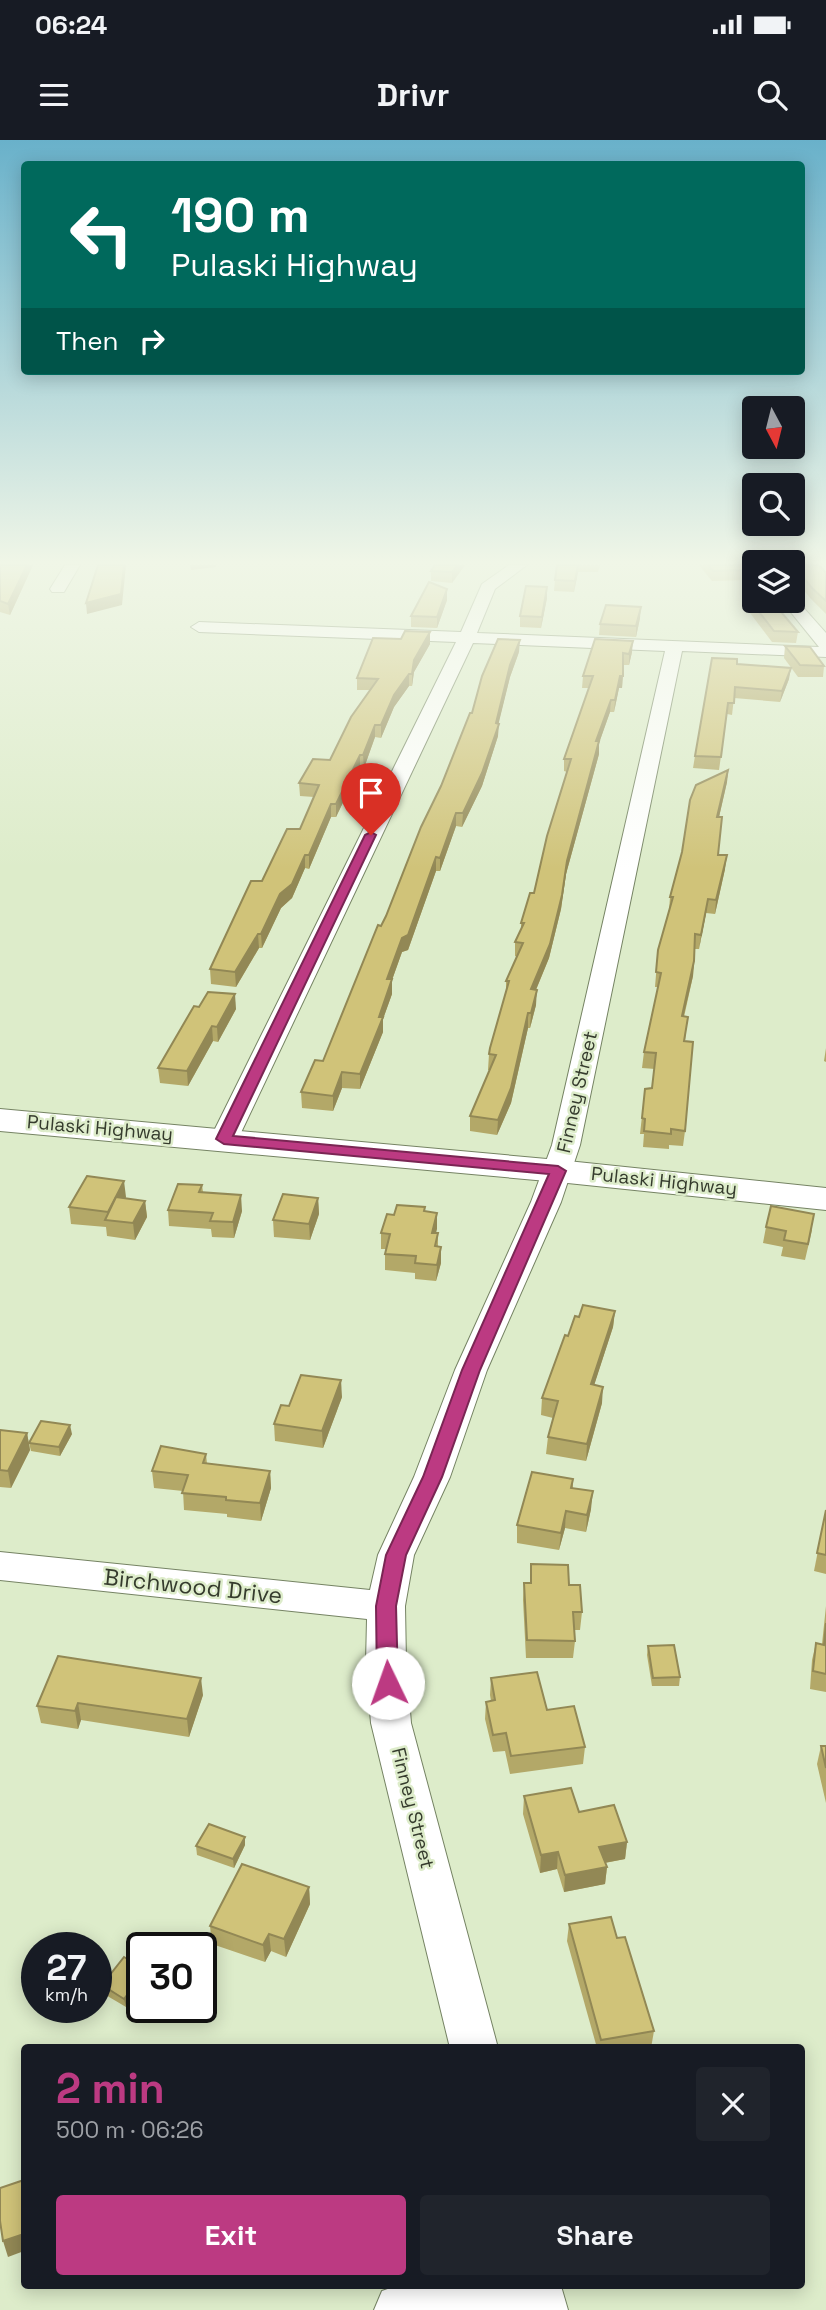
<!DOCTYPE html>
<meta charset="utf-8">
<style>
:root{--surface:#171b24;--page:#20242c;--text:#f1f3f6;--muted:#9ea1a6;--accent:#bc3a82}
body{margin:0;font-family:"Space Grotesk",sans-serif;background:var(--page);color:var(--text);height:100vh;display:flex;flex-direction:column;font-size:26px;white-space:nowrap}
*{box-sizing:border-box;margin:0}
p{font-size:23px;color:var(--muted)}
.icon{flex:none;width:38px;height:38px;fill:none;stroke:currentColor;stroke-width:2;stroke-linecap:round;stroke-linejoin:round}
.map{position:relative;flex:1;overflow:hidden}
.drawer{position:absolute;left:21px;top:1904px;width:784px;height:245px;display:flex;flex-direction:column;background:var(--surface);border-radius:7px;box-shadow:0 4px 18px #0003}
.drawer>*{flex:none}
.hud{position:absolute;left:21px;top:21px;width:784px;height:214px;border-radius:7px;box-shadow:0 4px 18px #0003;background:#00695c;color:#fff;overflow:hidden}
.needle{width:46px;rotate:173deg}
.tools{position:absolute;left:742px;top:256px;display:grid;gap:14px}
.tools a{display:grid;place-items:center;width:63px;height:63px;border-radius:7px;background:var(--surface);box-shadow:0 4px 18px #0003;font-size:35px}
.speed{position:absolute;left:21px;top:1792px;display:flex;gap:14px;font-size:35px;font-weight:700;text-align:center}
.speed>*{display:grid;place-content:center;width:91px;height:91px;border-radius:50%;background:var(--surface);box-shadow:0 4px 18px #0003;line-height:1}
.speed small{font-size:18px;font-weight:400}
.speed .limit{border:4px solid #111;border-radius:10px;background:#fff;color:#111}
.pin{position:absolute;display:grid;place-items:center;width:60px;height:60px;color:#fff;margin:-72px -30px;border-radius:50% 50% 50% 0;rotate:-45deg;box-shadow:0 0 7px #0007}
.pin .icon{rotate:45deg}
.me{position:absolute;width:77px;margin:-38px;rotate:357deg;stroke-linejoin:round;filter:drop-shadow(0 0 5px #0008)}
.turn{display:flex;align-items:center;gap:24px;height:147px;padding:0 35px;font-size:32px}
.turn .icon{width:91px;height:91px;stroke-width:2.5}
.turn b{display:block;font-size:49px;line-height:60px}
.then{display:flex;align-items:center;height:66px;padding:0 35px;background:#0003;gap:14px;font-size:26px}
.round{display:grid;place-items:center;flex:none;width:74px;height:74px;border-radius:7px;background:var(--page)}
.head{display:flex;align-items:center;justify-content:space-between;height:119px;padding:0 35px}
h1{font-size:42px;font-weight:700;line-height:52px;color:var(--accent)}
.primary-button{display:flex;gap:14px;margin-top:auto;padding:14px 35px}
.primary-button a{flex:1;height:80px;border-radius:7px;background:var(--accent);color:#fff;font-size:28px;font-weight:700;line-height:80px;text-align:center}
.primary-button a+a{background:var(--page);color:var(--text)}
.status{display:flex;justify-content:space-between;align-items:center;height:49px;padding:0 35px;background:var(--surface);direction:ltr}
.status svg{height:19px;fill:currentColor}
header{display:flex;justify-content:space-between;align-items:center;height:91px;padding:0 35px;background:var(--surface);font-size:32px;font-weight:700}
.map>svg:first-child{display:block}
</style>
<div class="status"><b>06:24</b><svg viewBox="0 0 49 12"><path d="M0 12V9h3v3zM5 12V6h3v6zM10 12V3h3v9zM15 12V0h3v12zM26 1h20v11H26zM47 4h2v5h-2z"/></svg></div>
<header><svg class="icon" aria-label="menu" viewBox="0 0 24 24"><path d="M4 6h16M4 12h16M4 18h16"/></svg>Drivr<svg class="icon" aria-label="search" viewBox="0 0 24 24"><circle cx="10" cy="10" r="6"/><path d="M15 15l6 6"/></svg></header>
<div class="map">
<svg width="826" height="2170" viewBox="0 0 826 2170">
<rect width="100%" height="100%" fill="#ddecca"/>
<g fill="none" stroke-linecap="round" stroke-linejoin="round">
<!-- street casing -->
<g stroke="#758363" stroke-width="2">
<g id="street">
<polygon points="65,425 80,425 64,452 52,452 50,449"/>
<polygon points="509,425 527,425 495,449 477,493 819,507 781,460 793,460 793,456 826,493 826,517 682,511 580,1005 561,1062 487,1230 450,1337 414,1415 405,1466 406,1523 411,1583 498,1908 450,1908 371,1583 366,1523 367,1479 0,1440 0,1412 370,1450 378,1415 414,1337 455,1230 531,1062 552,1005 665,511 473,503 238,999 234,1005 224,1007 214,1005 210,999 456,502 199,492 191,487 199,482 461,492 482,444"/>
<polygon points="396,2146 561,2146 568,2170 374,2170 382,2151"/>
</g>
</g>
<!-- secondary casing -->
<g stroke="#758363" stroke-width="2">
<polygon id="secondary" points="0,969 558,1020 826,1048 826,1070 558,1042 0,991"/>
</g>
<!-- street -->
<use href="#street" fill="#fff" fill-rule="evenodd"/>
<!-- secondary -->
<use href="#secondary" fill="#fff" fill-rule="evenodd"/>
</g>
<!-- wall -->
<g fill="#b3a868">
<polygon points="0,425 33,425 10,475 0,472"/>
<polygon points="435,425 465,425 452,443 431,441 431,431"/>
<polygon points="557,425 600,425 598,432 578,432 574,452 554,451 555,440"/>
<polygon points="699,425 742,425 746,430 745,440 712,441"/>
<polygon points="793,425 826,433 826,474 811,459 793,437"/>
<polygon points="547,447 547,458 541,488 520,487 520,476"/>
<polygon points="447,449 447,460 437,488 411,487 411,476"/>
<polygon points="745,454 798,492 796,503 772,502 744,465"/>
<polygon points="640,478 636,497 599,495 600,484"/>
<polygon points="430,492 430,504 414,532 412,546 409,546 394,567 381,598 375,597 364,628 360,627 336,677 331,677 309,729 305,728 292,758 281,768 262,808 259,808 236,847 211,844 210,829 262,741 300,689 314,657 300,656 299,643 330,620 370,550 357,550 357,538 401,499"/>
<polygon points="595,499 632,512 629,525 623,525 622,548 619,548 614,572 610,572 599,603 599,614 566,734 561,769 549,818 536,850 536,865 530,888 528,888 511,963 497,995 470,991 470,976 490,930 488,930 489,914 506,851 506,841 517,817 515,816 515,802 521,790 521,783 534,753 567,632 564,631 564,619 589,548 582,548 583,536"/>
<polygon points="785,506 824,526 823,537 798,537 784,518"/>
<polygon points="519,512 510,537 498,584 498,596 482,646 462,687 456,686 440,731 436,731 408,810 402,812 392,840 392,854 383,879 383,892 360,949 342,948 333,971 302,968 301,952 323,921 381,786 386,776 441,646"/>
<polygon points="737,524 789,539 780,562 734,558 732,575 727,574 719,630 693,628 695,616"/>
<polygon points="728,630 727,642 719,677 718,715 725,729 715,774 706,773 699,809 695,809 693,836 684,877 686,892 685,901 685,991 683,1006 669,1005 669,1009 643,1007 644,994 640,994 645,949 652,948 655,929 642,928 644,912 658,847 655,847 658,810 669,771 670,757 682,712"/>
<polygon points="194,866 236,869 218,902 213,901 188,946 160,943 158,928"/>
<polygon points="826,908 826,922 824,921"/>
<polygon points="202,1045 203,1052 242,1071 234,1098 212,1097 211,1089 169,1086 168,1070"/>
<polygon points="126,1057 125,1058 145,1061 147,1077 135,1100 107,1096 106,1087 71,1084 69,1067"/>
<polygon points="318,1058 319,1074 310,1100 274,1097 273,1080"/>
<polygon points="425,1067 425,1071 437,1073 436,1093 438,1093 438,1106 441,1107 441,1123 436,1141 415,1139 415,1133 385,1130 385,1114 386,1109 381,1109 381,1093"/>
<polygon points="766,1087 812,1090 805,1120 781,1116 783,1107 763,1103"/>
<polygon points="615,1171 613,1187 594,1245 602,1263 586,1321 546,1314 548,1297 553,1278 541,1275 542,1258 568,1196 579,1177"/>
<polygon points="342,1257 323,1308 275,1301 274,1284 289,1266"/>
<polygon points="0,1290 27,1293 30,1310 11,1348 0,1347"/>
<polygon points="72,1294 60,1316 31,1311 29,1303"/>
<polygon points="206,1314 207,1324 270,1331 271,1348 261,1381 227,1377 227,1374 184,1370 183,1351 154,1348 152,1331"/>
<polygon points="573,1339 573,1348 591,1369 586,1392 565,1388 559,1410 517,1403 517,1385"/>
<polygon points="826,1370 826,1434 814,1431"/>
<polygon points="531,1424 569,1445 582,1472 580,1490 574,1490 575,1501 573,1518 526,1518 523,1460 524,1443 530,1443"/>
<polygon points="826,1466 826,1552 810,1549 812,1520 816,1503 822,1504"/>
<polygon points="648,1506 680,1537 679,1546 652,1546 647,1515"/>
<polygon points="491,1538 547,1570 585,1607 583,1624 510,1634 505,1611 493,1612 485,1579 486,1562 491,1561 490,1555"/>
<polygon points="203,1555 189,1597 81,1580 78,1589 41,1583 37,1566"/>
<polygon points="821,1606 826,1606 826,1663 817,1624"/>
<polygon points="524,1656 579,1672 627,1702 625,1719 605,1723 607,1727 605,1744 564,1752 557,1729 540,1733 523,1674"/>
<polygon points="245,1705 234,1728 197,1715 196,1706"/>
<polygon points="309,1747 310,1764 286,1817 271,1811 265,1822 212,1804 210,1786"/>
<polygon points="569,1784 617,1798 654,1891 651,1908 597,1908 567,1801"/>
<polygon points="124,1817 126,1867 104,1854 102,1845"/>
</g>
<!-- shaded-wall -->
<g fill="#928855">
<polygon points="27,425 33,425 10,475 8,464"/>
<polygon points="124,425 126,425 122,465 87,474 86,463"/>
<polygon points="190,425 216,425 216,427 191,430"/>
<polygon points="457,425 465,425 452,443 452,432"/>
<polygon points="578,425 578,432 574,452 575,441"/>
<polygon points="547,447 547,458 541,488 542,477"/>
<polygon points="447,449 447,460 437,488 437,477"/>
<polygon points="641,467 640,478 636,497 636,486"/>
<polygon points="430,492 430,504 414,532 412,546 412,534 414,520"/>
<polygon points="520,500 519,512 510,537 498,586 499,584 498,596 482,646 462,687 463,673 496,583 510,525"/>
<polygon points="633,501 632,512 629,525 629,514"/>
<polygon points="791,528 789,539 780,562 782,551"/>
<polygon points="409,534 409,546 394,567 381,598 381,585 394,555"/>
<polygon points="620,536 623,536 622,548 619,548 614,572 615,560"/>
<polygon points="611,560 610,572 599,603 599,614 566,734 561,769 549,818 530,864 531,849 567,721 596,601"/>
<polygon points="375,585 375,597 364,628 363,615"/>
<polygon points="360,615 360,627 336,677 336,664"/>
<polygon points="728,630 727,642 716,690 717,677"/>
<polygon points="331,664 331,677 309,729 309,715"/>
<polygon points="456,673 456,686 440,731 440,718"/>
<polygon points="305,715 305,728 292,758 281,768 262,808 261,794 280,754"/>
<polygon points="727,715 725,729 715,774 716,760"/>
<polygon points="436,717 436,731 408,810 402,812 392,840 392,854 383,879 383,892 360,949 360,934 379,877 387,839 402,798"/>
<polygon points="708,759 706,773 699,809 701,795"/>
<polygon points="258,794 259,808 236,847 235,832"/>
<polygon points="694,821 693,836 680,891 682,876"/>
<polygon points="537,850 536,865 530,888 531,873"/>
<polygon points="235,854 236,869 218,902 217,887"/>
<polygon points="528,873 528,888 511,963 497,995 498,980"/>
<polygon points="212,886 213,901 188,946 187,931"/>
<polygon points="342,932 342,948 333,971 333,956"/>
<polygon points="124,1041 126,1057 114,1081 108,1072"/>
<polygon points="241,1055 242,1071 234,1098 233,1082"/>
<polygon points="318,1058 319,1074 310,1100 309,1084"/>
<polygon points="145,1061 147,1077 135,1100 133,1083"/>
<polygon points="437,1073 437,1089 432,1109 432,1093"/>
<polygon points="441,1107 441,1123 436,1141 437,1125"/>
<polygon points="615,1171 613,1187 589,1261 591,1244"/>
<polygon points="341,1240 342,1257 323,1308 322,1291"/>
<polygon points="603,1247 602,1263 586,1321 587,1304"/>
<polygon points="70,1285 72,1294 60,1316 59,1307"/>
<polygon points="27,1293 30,1310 11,1348 8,1331"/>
<polygon points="270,1331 271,1348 261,1381 260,1363"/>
<polygon points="593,1351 591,1369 586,1392 587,1375"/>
<polygon points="566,1371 565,1388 559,1410 561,1393"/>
<polygon points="201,1538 203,1555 189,1597 187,1579"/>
<polygon points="78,1563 81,1580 78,1589 75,1571"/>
<polygon points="245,1697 245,1705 234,1728 233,1719"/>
<polygon points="627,1702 625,1719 598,1724 599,1707"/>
<polygon points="558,1712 557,1729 540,1733 541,1715"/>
<polygon points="607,1727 605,1744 564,1752 565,1735"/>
<polygon points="309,1747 310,1764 286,1817 284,1799"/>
<polygon points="269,1794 271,1811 265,1822 263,1805"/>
<polygon points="142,1835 142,1845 126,1867 124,1859"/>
<polygon points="24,2094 24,2111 8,2117 3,2101"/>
</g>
<!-- building -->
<g fill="#d0c379" stroke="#928855" stroke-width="2">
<polygon points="0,425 27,425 8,464 0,461"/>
<polygon points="98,425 124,425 121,454 86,463"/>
<polygon points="435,425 457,425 452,432 431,431"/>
<polygon points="557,425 578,425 575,441 555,440"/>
<polygon points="708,425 742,425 746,430 713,431"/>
<polygon points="793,425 819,425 826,433 826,461 812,448"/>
<polygon points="429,442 447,449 437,477 411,476"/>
<polygon points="526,446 547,447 542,477 520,476"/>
<polygon points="754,447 754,460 771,460 798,492 774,491 745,454"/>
<polygon points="606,465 641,467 636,486 600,484"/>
<polygon points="405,491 430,492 414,520 412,534 409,534 394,555 381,585 375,585 363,615 360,615 336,664 331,664 309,715 305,715 292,744 280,754 261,794 258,794 235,832 210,829 251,741 262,741 287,689 300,689 319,645 299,643 313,619 330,620 351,577 378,539 357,538 373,498 401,499"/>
<polygon points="498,499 520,500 510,525 496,583 499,584 482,633 463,673 456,673 440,718 436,717 408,795 402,798 387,839 392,839 379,877 383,877 360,934 342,932 333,956 301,952 315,920 323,921 378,785 381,786 386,776 421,687 441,646 470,573 472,573 482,536"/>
<polygon points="595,499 633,501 629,514 623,513 623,536 620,536 615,560 611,560 596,601 599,601 567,721 562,755 550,804 531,849 537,850 531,873 528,873 511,948 498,980 470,976 496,915 489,914 490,908 509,841 506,841 523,803 515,802 524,783 521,783 530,753 534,753 547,696 571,619 564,619 593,536 583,536"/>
<polygon points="785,506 810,507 824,526 800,525"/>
<polygon points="712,518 737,519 737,524 791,528 782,551 735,547 734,563 728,563 721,617 695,616"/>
<polygon points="728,630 717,677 722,677 718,715 727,715 716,760 708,759 701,795 695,794 694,821 682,876 688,877 684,901 693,902 685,991 671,989 671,994 644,991 645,979 642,978 645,949 652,948 656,913 644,912 661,833 656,832 658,810 673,757 670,757 682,712 690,660 696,645"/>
<polygon points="208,852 235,854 217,887 212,886 187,931 158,928 194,866 199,867"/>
<polygon points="87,1036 124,1041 108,1072 69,1067"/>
<polygon points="178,1044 202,1045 199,1052 241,1055 233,1082 210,1081 213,1073 168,1070"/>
<polygon points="283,1054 318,1058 309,1084 273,1080"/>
<polygon points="116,1057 145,1061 133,1083 105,1080"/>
<polygon points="397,1065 425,1067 424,1071 437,1073 432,1093 438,1093 435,1106 441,1107 437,1125 415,1123 416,1116 385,1114 390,1094 381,1093 387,1074 394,1075"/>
<polygon points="771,1066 814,1074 808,1104 784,1100 786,1091 766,1087"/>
<polygon points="583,1165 615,1171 591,1244 603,1247 587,1304 548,1297 558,1261 542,1258 565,1195 568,1196 575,1176 579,1177"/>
<polygon points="301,1235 341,1240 322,1291 274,1284 281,1265 289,1266"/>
<polygon points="41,1281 70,1285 59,1307 29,1303"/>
<polygon points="0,1290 27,1293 8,1331 0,1330"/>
<polygon points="161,1306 206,1314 203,1323 270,1331 260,1363 226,1360 226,1357 182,1353 188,1335 152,1331"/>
<polygon points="532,1332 573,1339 571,1348 593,1351 587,1375 566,1371 561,1393 517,1385"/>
<polygon points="826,1370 826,1415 817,1413"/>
<polygon points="531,1424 568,1425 569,1445 580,1445 582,1472 573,1472 575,1501 527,1500 524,1443 531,1443"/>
<polygon points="826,1483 826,1534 813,1531 816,1503 824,1505"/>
<polygon points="674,1505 680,1537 653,1538 648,1506"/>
<polygon points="58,1516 201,1538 187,1579 78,1563 75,1571 37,1566"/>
<polygon points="537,1532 547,1570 574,1566 585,1607 511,1616 506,1593 493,1595 486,1562 495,1560 491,1538"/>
<polygon points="821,1606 826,1606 826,1628"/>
<polygon points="571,1648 579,1672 614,1665 627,1702 599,1707 607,1727 565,1735 558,1712 541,1715 524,1656"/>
<polygon points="209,1684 245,1697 233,1719 196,1706"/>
<polygon points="242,1724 309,1747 284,1799 269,1794 263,1805 210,1786"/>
<polygon points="611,1777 617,1798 625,1797 654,1891 601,1900 569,1784"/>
<polygon points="124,1817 142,1828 142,1835 124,1859 102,1845"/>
<polygon points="24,2040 24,2094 3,2101 0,2081 0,2048"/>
</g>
<!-- sky -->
<linearGradient id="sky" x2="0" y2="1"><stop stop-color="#69b1ca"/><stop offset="0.58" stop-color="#f0f6e7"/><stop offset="1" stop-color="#f0f6e7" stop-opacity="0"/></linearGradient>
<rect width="826" height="729" fill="url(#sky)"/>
<!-- route -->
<polygon fill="#bc3a82" stroke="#7a2654" stroke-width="2" points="371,692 376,695 233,996 558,1026 566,1031 480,1230 442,1337 406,1415 396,1466 398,1543 395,1549 388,1552 380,1549 377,1543 376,1466 386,1415 423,1337 462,1230 549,1034 224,1004 216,999 365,695"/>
<g text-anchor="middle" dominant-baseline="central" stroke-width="5" stroke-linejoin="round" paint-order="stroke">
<!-- street labels -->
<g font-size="19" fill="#353b2d" stroke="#ddecca">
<text transform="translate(577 952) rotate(-77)">Finney Street</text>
<text transform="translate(100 988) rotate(5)">Pulaski Highway</text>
<text transform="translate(664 1041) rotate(6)">Pulaski Highway</text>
<text transform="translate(413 1668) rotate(76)">Finney Street</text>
</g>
<!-- near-street labels -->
<g font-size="23" fill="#353b2d" stroke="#ddecca">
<text transform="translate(193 1446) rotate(6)">Birchwood Drive</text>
</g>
</g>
</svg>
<div class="tools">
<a><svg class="needle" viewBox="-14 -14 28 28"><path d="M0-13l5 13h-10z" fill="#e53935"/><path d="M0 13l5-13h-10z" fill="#9ea1a6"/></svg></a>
<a><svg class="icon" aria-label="search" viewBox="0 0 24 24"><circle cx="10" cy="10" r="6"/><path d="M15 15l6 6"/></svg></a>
<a><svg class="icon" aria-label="layers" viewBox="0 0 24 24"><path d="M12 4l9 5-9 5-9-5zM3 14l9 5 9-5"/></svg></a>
</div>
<div class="speed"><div>27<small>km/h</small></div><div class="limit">30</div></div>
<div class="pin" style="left:371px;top:695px;background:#d93025"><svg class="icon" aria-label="arrive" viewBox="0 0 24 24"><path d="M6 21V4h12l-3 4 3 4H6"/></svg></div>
<svg class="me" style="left:388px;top:1543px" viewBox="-20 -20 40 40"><circle r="19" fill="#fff"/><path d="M0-13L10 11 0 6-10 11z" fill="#bc3a82"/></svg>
<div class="hud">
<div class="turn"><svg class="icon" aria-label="left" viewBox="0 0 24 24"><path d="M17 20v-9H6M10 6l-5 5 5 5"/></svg><div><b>190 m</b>Pulaski Highway</div></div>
<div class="then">Then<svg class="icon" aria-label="right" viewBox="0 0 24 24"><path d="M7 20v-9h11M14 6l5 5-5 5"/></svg></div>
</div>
<section class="drawer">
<div class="head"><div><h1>2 min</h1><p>500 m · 06:26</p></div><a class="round"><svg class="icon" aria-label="close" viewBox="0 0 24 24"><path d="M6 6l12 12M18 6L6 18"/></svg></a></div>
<div class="primary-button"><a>Exit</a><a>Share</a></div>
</section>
</div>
